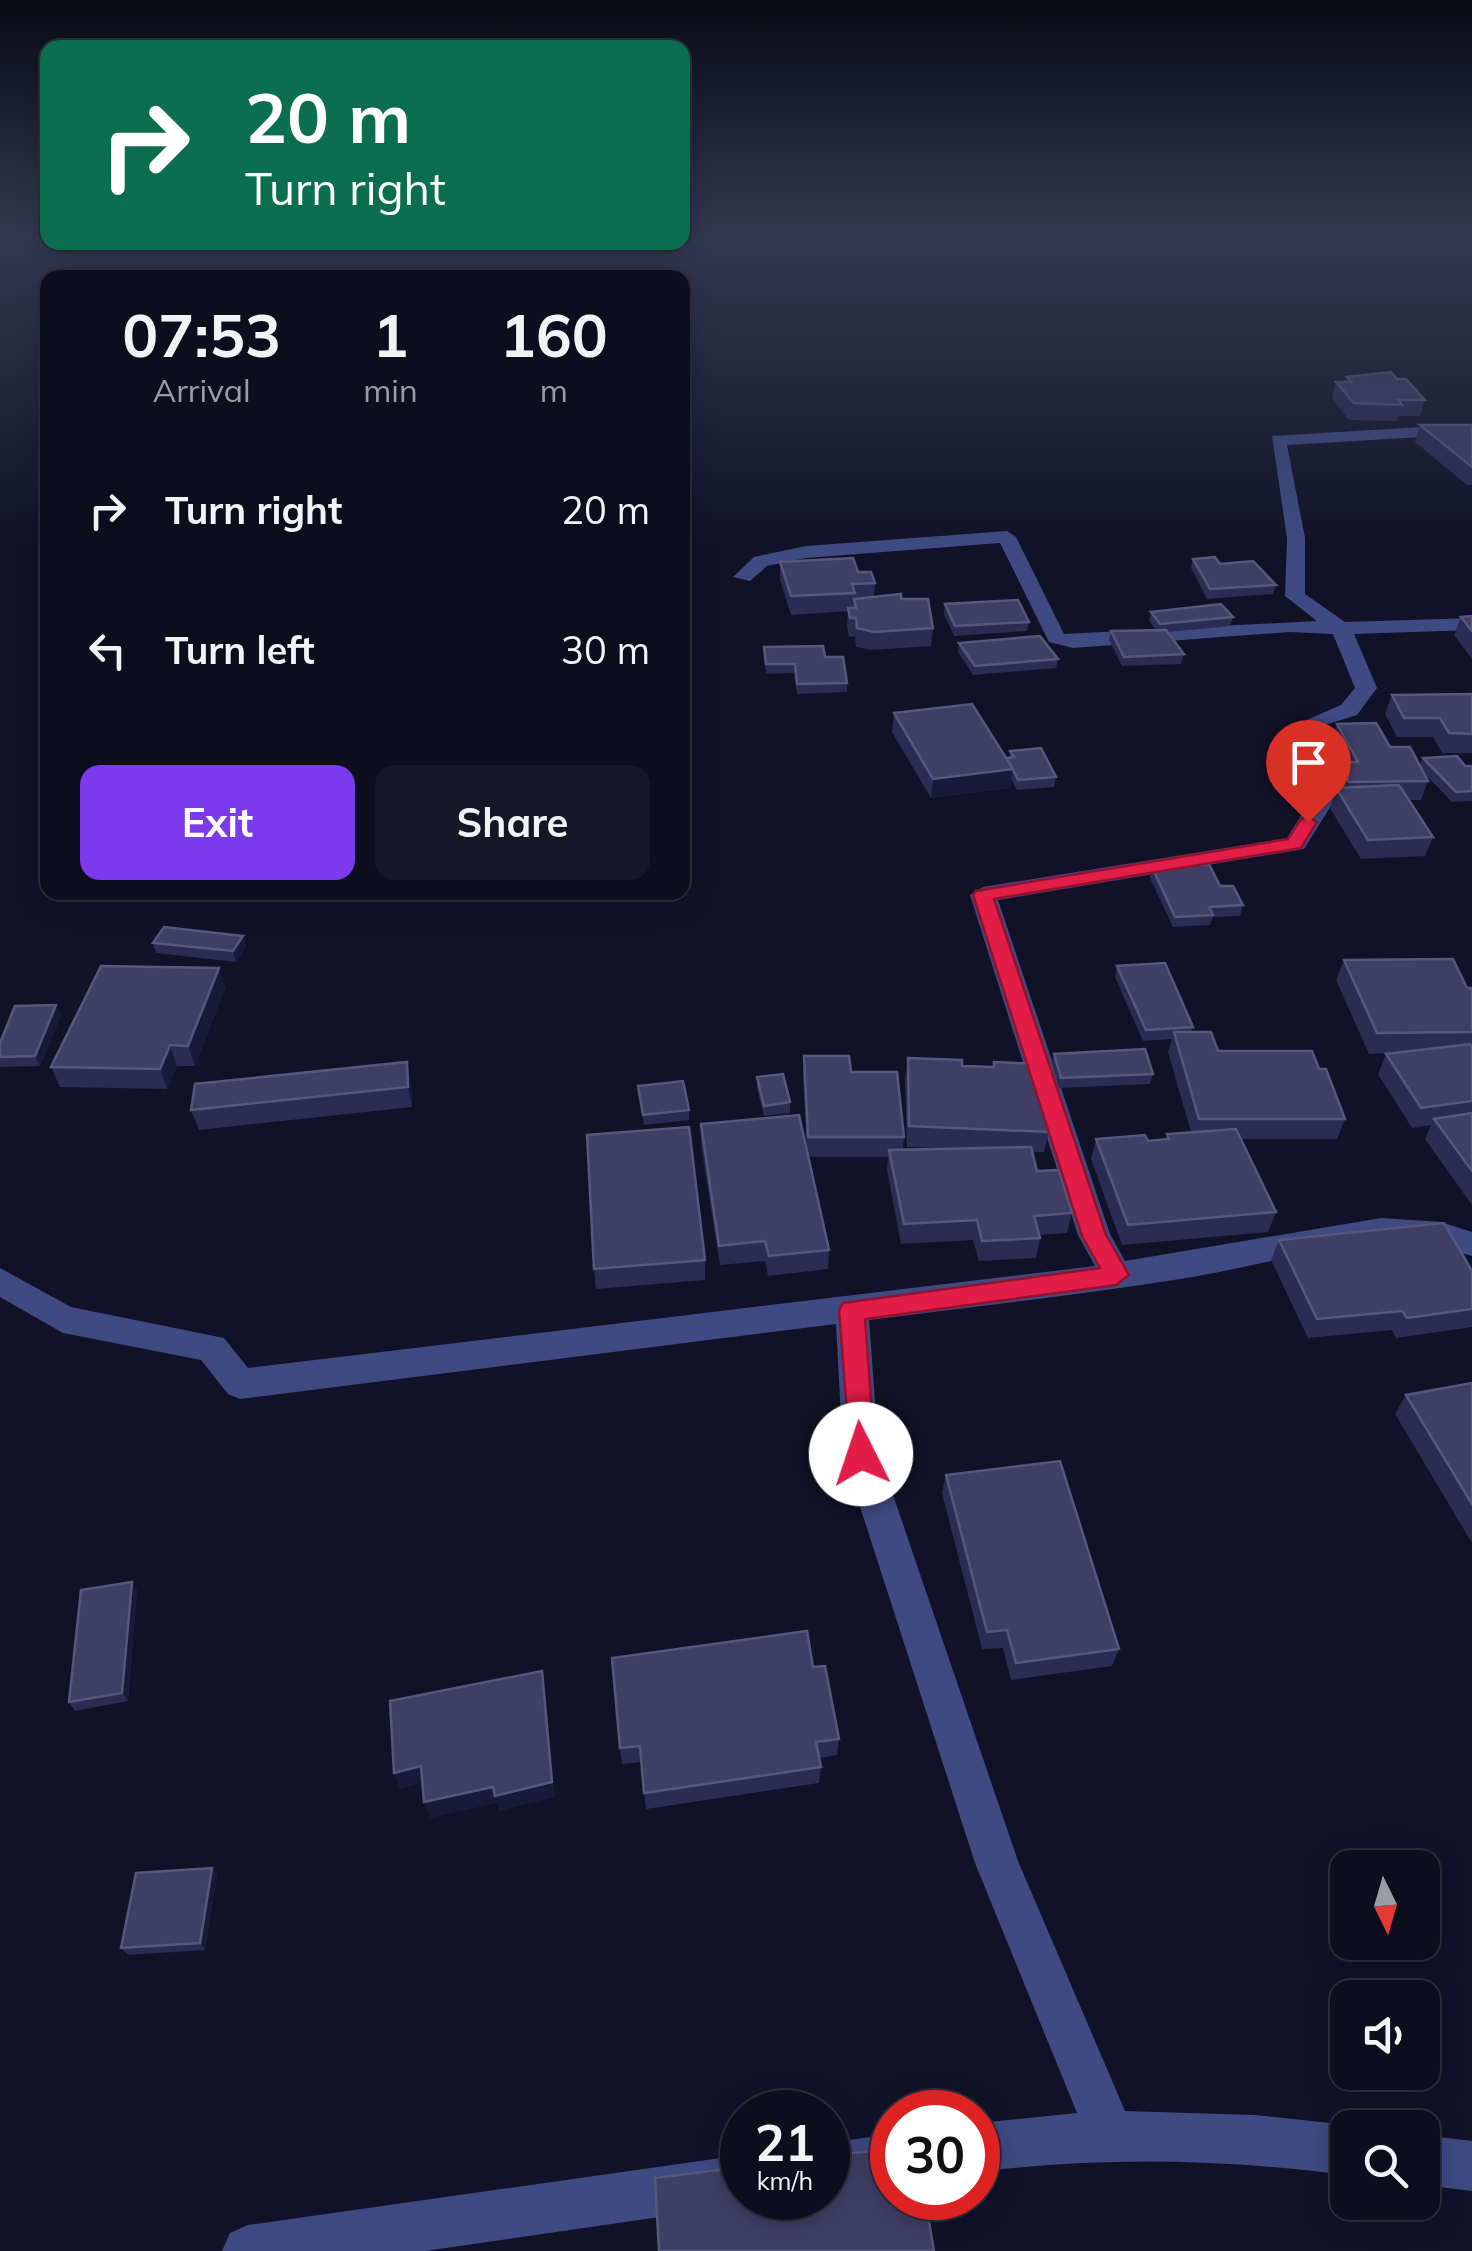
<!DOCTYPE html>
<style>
:root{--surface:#0d0e1d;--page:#161726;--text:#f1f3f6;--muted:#9a9ca4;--line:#2d2e3b;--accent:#7c3aed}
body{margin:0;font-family:Mulish,sans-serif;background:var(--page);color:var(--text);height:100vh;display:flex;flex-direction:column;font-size:38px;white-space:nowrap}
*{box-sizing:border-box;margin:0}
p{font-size:32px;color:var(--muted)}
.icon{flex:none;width:55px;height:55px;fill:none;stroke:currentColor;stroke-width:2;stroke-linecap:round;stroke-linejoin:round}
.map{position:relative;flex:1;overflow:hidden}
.panel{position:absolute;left:40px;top:270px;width:650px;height:630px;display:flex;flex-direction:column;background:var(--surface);border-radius:20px;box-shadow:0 5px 25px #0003,0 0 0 2px var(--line)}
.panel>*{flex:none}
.banner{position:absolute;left:40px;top:40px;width:650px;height:210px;border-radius:20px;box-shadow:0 5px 25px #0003,0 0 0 2px var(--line);background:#0b6e4f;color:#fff;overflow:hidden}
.needle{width:65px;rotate:175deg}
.tools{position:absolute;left:1330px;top:1850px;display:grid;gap:20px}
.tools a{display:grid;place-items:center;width:110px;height:110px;border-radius:20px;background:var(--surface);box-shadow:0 5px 25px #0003,0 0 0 2px var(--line);font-size:50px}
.speed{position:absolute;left:720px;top:2090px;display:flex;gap:20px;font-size:50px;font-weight:700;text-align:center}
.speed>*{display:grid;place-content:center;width:130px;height:130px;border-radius:50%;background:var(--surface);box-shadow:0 5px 25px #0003,0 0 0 2px var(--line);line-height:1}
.speed small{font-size:25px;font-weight:400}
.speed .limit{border:15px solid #d22;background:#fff;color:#111}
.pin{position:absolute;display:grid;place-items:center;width:85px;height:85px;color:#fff;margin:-102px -42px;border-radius:50% 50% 50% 0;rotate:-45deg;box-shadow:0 0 10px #0007}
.pin .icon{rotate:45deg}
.me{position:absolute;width:110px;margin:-55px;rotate:356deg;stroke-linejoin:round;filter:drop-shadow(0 0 8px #0008)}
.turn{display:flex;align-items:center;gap:35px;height:210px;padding:0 40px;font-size:45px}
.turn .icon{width:130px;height:130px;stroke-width:2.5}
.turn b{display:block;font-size:70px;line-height:85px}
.eta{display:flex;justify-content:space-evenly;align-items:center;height:170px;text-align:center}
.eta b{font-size:60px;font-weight:700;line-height:70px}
.button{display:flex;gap:20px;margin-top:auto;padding:20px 40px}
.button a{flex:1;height:115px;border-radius:20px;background:var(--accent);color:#fff;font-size:40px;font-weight:700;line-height:115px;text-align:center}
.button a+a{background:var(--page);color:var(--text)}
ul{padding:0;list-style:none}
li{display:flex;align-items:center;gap:30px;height:140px;padding:0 40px}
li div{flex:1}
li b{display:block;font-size:38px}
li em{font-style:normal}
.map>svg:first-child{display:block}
</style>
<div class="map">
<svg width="1472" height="2251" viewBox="0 0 1472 2251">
<rect width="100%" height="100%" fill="#111227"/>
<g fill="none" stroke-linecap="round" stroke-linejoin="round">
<!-- minor -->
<g fill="#3f4a82" fill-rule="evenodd">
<path d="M1472,424V434L1287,445L1305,538V594L1345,622L1472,618V630L1354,634L1377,688L1357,715L1325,725L1334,801L1304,849L998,900L1110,1234L1125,1261L1381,1218L1441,1222L1472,1232V1256C1373,1226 1278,1264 1180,1279C1077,1295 973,1307 869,1320L879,1454L1018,1861L1125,2111L1255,2115L1348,2125L1353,2128H1348V2175C1223,2159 1102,2156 978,2172V2123L1077,2113L975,1863L843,1454L836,1324L240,1399L228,1394L201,1360L63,1333L0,1297V1268L71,1307L224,1338L248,1368L1095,1266L1078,1235L970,895L983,887L1287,838L1310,801L1302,722L1341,705L1355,688L1333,634L1290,632L1073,648L1049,642L1000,543L806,558L767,566L750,581L733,577L754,557L806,546L1007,531L1016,537L1064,634L1317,621L1285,596L1287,538L1272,436Z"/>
<polygon points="892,2134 892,2184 828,2193 828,2143"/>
<polygon points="1422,2135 1472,2141 1472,2191 1422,2185"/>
<polygon points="742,2155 742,2198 760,2198 742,2205 425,2251 222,2251 230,2233 248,2225"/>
</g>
</g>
<!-- wall -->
<g fill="#2c2b53">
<polygon points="1347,377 1397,379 1425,400 1420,416 1398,416 1397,421 1349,420 1332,398 1336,382 1346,382"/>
<polygon points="1420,425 1472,425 1472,485 1467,485 1415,442"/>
<polygon points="1193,559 1220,564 1276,585 1273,594 1207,599 1191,568"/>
<polygon points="780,562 858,572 875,583 874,597 901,599 933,628 931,646 872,650 856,647 855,636 849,637 847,626 848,611 791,615 780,580"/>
<polygon points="945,604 1029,622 1027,631 954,636 944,614"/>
<polygon points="1151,612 1233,617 1230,626 1168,632 1184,654 1181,664 1122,666 1109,640 1111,631 1156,630 1149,621"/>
<polygon points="1472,616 1472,659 1454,635 1461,617"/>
<polygon points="959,643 1058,659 1056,668 973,675 958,652"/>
<polygon points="764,647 847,683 847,692 797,694 794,673 766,674"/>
<polygon points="1472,694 1472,753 1442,753 1433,737 1397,737 1385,714 1392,695"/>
<polygon points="894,713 1006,759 1010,757 1010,751 1056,777 1054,787 1017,790 1011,779 1010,788 931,798 892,732"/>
<polygon points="1337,724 1390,747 1420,765 1423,758 1465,766 1472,766 1472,801 1452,802 1425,774 1428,781 1421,800 1409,800 1433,837 1425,856 1361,859 1330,808 1336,788 1333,782 1339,762 1341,762 1331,743"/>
<polygon points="1152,867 1220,886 1243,905 1240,916 1213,917 1210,925 1173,927 1150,878"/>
<polygon points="243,936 246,946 236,962 156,953 153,943"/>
<polygon points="1344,960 1472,988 1472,1205 1425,1139 1431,1125 1412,1128 1378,1074 1386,1054 1391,1053 1369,1054 1336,980"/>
<polygon points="1117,966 1193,1027 1191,1032 1218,1051 1319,1069 1345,1119 1337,1139 1241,1139 1276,1212 1268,1232 1122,1245 1091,1159 1096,1139 1148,1141 1166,1139 1167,1134 1191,1132 1168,1052 1172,1039 1143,1041 1115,977"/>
<polygon points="219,968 225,988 195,1066 177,1066 167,1089 60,1087 51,1067"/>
<polygon points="56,1005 61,1015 40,1066 0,1067 0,1043"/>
<polygon points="1054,1054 1153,1074 1150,1084 1059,1088 1052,1064"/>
<polygon points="804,1056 851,1072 904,1137 903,1149 948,1148 907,1147 905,1078 908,1058 962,1066 993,1067 994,1062 1049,1132 1044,1152 1032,1152 1037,1171 1072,1213 1067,1233 1040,1235 1040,1238 1036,1258 979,1261 973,1240 901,1244 887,1170 888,1157 809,1157 829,1250 828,1269 768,1276 765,1261 720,1265 701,1145 701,1124 807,1148 803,1076"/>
<polygon points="757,1077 790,1102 790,1113 764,1116 757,1088"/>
<polygon points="411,1082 412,1107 199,1130 191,1110"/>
<polygon points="638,1086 689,1110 689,1120 644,1125"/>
<polygon points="1279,1240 1472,1271 1472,1327 1396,1338 1392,1330 1308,1338 1271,1260"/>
<polygon points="705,1260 705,1280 596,1289 594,1269"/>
<polygon points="1472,1383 1472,1543 1395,1414 1406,1395"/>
<polygon points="946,1475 1119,1649 1112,1666 1011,1680 1003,1648 982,1649 942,1493"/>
<polygon points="132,1582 137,1591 128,1701 75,1711 69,1702"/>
<polygon points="813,1667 839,1739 837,1755 819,1758 821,1767 819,1783 646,1809 641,1762 622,1764 620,1748"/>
<polygon points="212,1868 217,1875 205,1950 128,1955 121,1948"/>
</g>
<!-- shaded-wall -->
<g fill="#19193a">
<polygon points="1013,769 1010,788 931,798 933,779"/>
<polygon points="243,936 246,946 236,962 233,951"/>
<polygon points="219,968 225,988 195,1066 188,1046"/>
<polygon points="56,1005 61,1015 40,1066 35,1056"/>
<polygon points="170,1045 177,1066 167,1089 160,1069"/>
<polygon points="407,1062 411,1082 412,1107 408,1087"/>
<polygon points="132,1582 137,1591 128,1701 122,1693"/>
<polygon points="542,1671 545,1688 555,1797 499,1811 497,1803 430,1818 424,1802 493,1787"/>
<polygon points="421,1766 427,1782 400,1789 394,1773"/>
<polygon points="212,1868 217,1875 205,1950 200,1943"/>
</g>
<!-- building -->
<g fill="#3f3e65" stroke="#57577d" stroke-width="2.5">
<polygon points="1391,372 1397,379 1406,379 1425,400 1398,400 1402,405 1354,403 1336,382 1352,382 1347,377"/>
<polygon points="1420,425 1472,425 1472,467"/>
<polygon points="1215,557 1220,564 1253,561 1276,585 1210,589 1193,559"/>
<polygon points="853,558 858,572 871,572 875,583 852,584 855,593 791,596 780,562"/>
<polygon points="901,594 901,599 928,599 933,628 874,632 857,628 856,618 850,618 848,608 856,608 854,599"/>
<polygon points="1018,600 1029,622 955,626 945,604"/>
<polygon points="1221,604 1233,617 1160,624 1151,612"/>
<polygon points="1472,616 1472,631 1461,617"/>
<polygon points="1166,630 1184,654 1124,657 1111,631"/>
<polygon points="1040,636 1058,659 975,666 959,643"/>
<polygon points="823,646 825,657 843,657 847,683 797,684 795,664 766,664 764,647"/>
<polygon points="1472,694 1472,734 1449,733 1440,718 1404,718 1392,695"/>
<polygon points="972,704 1013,769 933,779 894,713"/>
<polygon points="1376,723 1390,747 1410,747 1428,781 1349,782 1339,762 1358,762 1337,724"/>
<polygon points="1041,748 1056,777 1018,780 1007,758 1014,757 1010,751"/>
<polygon points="1457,756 1465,766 1472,766 1472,791 1456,792 1423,758"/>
<polygon points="1399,785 1433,837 1368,840 1336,788"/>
<polygon points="1209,864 1220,886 1233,886 1243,905 1209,907 1213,915 1175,917 1152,867"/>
<polygon points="164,927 243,936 233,951 153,943"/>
<polygon points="1453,959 1467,988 1472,988 1472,1032 1377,1033 1344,960"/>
<polygon points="1165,963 1193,1027 1146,1030 1117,966"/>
<polygon points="101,966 219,968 188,1046 170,1045 160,1069 51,1067"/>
<polygon points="56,1005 35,1056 0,1057 0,1043 15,1006"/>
<polygon points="1174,1032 1211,1032 1218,1051 1312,1051 1319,1069 1326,1069 1345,1119 1199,1119"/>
<polygon points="1470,1044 1472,1047 1472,1101 1421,1108 1386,1054"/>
<polygon points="1145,1049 1153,1074 1061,1078 1054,1054"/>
<polygon points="804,1056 849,1056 851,1072 897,1072 904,1137 808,1137"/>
<polygon points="908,1058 962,1060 962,1066 994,1067 994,1062 1041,1064 1049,1132 909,1126"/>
<polygon points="407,1062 408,1087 191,1110 195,1084"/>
<polygon points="783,1074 790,1102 764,1106 757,1077"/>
<polygon points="683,1081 689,1110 643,1115 638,1086"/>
<polygon points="1472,1113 1472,1171 1434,1119"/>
<polygon points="799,1115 829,1250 769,1256 765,1241 719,1246 701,1124"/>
<polygon points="689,1127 705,1260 594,1269 587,1135"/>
<polygon points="1236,1129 1276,1212 1128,1225 1096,1139 1145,1135 1148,1141 1169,1139 1167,1134"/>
<polygon points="1031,1147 1037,1171 1059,1170 1072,1213 1034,1216 1040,1238 982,1241 977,1220 904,1224 889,1150"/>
<polygon points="1444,1223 1472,1271 1472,1309 1407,1318 1402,1311 1317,1319 1279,1240"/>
<polygon points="1472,1383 1472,1504 1406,1395"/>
<polygon points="1060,1461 1119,1649 1016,1663 1007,1630 987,1632 946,1475"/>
<polygon points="132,1582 122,1693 69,1702 81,1590"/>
<polygon points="807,1631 813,1667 825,1666 839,1739 816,1742 821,1767 644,1793 640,1746 620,1748 612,1658"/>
<polygon points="542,1671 552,1782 495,1796 493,1787 424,1802 421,1766 394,1773 390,1701"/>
<polygon points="212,1868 200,1943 121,1948 136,1873"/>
<polygon points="871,2151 873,2174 892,2171 892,2198 925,2198 934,2251 659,2251 655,2178 742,2167 742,2198 828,2198 828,2156"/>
</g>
<!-- sky -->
<linearGradient id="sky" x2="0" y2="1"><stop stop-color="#090a15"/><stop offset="0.43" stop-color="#323952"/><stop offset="1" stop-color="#323952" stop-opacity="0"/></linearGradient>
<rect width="1472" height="549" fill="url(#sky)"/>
<!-- route -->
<polygon fill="#e11d48" stroke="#92132f" stroke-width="2.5" points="1308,817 1317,822 1301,848 994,899 1106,1235 1129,1275 1116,1285 865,1319 875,1454 871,1463 851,1463 839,1310 843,1303 1100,1268 1082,1236 973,895 976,891 1288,839 1301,819"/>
</svg>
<div class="tools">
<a><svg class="needle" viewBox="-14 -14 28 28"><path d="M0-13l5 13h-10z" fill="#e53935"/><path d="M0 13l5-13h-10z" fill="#9a9ca4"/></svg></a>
<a><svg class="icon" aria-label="sound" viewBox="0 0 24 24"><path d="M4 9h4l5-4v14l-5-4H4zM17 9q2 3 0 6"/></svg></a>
<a><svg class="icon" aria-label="search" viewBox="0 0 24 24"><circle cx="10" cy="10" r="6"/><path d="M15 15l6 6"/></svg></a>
</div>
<div class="speed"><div>21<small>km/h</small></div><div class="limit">30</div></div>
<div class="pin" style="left:1308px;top:822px;background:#d93025"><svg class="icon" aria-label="arrive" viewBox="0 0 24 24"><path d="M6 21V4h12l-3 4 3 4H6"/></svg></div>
<svg class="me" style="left:861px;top:1454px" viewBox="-20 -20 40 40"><circle r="19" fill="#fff"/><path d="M0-13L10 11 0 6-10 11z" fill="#e11d48"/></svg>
<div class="banner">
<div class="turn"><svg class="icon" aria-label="right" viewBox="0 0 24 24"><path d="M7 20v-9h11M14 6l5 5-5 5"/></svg><div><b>20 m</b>Turn right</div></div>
</div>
<section class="panel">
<div class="eta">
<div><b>07:53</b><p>Arrival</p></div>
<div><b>1</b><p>min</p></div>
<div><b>160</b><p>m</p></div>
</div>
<ul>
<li><svg class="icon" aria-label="right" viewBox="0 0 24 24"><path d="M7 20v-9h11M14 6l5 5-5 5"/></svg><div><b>Turn right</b></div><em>20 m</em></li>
<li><svg class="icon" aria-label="left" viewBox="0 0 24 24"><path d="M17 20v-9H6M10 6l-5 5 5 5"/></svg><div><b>Turn left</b></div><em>30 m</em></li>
</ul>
<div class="button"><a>Exit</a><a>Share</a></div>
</section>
</div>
